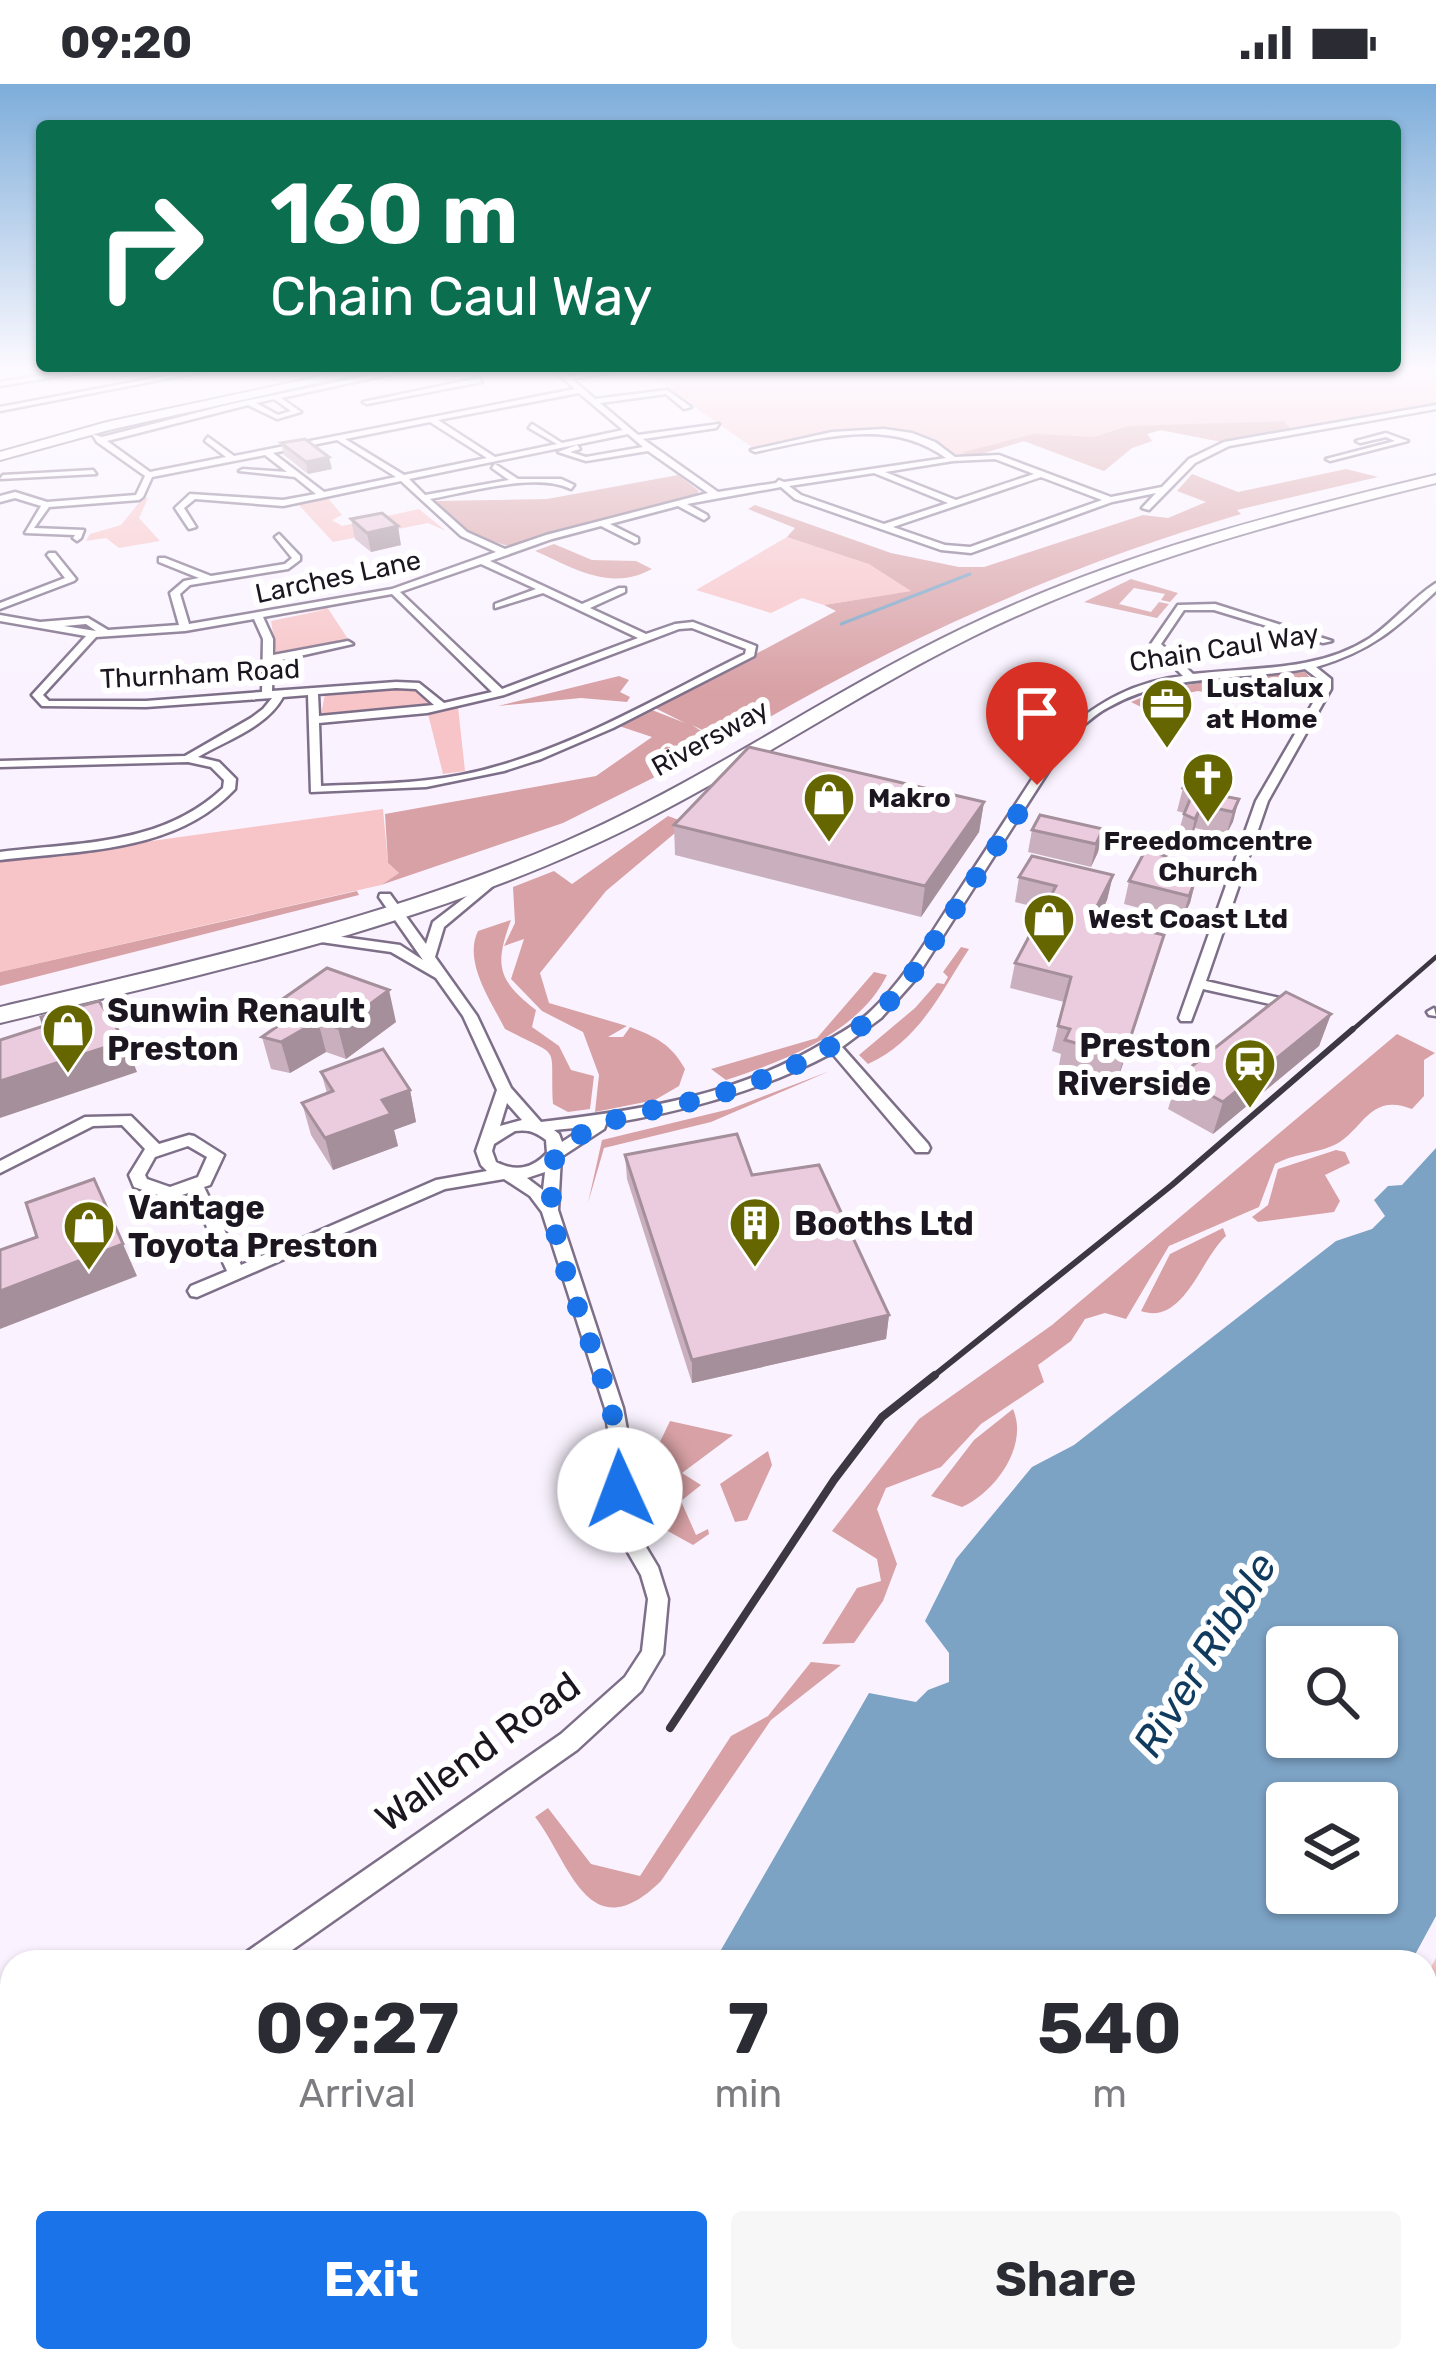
<!DOCTYPE html>
<style>
:root{--surface:#fff;--page:#f7f7f7;--text:#2b2b33;--muted:#7c7c81;--accent:#1a73e8}
body{margin:0;font-family:Rubik,sans-serif;background:var(--page);color:var(--text);height:100vh;display:flex;flex-direction:column;font-size:45px;white-space:nowrap}
*{box-sizing:border-box;margin:0}
p{font-size:39px;color:var(--muted)}
.icon{flex:none;width:66px;height:66px;fill:none;stroke:currentColor;stroke-width:2;stroke-linecap:round;stroke-linejoin:round}
.map{position:relative;flex:1;overflow:hidden}
.side{position:absolute;left:0px;top:1866px;width:1437px;height:423px;display:flex;flex-direction:column;background:var(--surface);border-radius:36px 36px 0 0;box-shadow:0 3px 9px #0004}
.side>*{flex:none}
.top-card{position:absolute;left:36px;top:36px;width:1365px;height:252px;border-radius:12px;box-shadow:0 3px 9px #0004;background:#0b6e4f;color:#fff;overflow:hidden}
.controls{position:absolute;left:1266px;top:1542px;display:grid;gap:24px}
.controls a{display:grid;place-items:center;width:132px;height:132px;border-radius:12px;background:var(--surface);box-shadow:0 3px 9px #0004;font-size:60px}
.pin{position:absolute;display:grid;place-items:center;width:102px;height:102px;color:#fff;margin:-123px -51px;border-radius:50% 50% 50% 0;rotate:-45deg;box-shadow:0 0 12px #0007}
.pin .icon{rotate:45deg}
.me{position:absolute;width:132px;margin:-66px;rotate:358deg;stroke-linejoin:round;filter:drop-shadow(0 0 9px #0008)}
.turn{display:flex;align-items:center;gap:42px;height:252px;padding:0 36px;font-size:54px}
.turn .icon{width:156px;height:156px;stroke-width:2.5}
.turn b{display:block;font-size:84px;line-height:102px}
.eta{display:flex;justify-content:space-evenly;align-items:center;height:204px;text-align:center}
.eta b{font-size:72px;font-weight:700;line-height:84px}
.primary-button{display:flex;gap:24px;margin-top:auto;padding:24px 36px}
.primary-button a{flex:1;height:138px;border-radius:12px;background:var(--accent);color:#fff;font-size:48px;font-weight:700;line-height:138px;text-align:center}
.primary-button a+a{background:var(--page);color:var(--text)}
.status{display:flex;justify-content:space-between;align-items:center;height:84px;padding:0 60px;background:var(--surface);direction:ltr}
.status svg{height:33px;fill:currentColor}
.map>svg:first-child{display:block}
</style>
<div class="status"><b>09:20</b><svg viewBox="0 0 49 12"><path d="M0 12V9h3v3zM5 12V6h3v6zM10 12V3h3v9zM15 12V0h3v12zM26 1h20v11H26zM47 4h2v5h-2z"/></svg></div>
<div class="map">
<svg width="1436" height="2287" viewBox="0 0 1436 2287">
<rect width="100%" height="100%" fill="#faf3ff"/>
<!-- green -->
<g fill="#f7c4c7">
<polygon points="645,288 1436,288 1436,322 1222,358 1160,346 1147,350 1152,357 1132,364 1104,387 1024,357 978,371 955,370 903,346 873,345 753,364"/>
<polygon points="336,411 328,414 342,431 332,436 342,442 419,425 446,447 428,439 333,458 297,419"/>
<polygon points="148,414 139,434 160,457 119,464 106,454 86,457 90,450 121,441 142,415"/>
<polygon points="787,453 869,479 912,507 824,521 802,514 771,529 696,506"/>
<polygon points="327,523 348,555 276,568 271,537 324,526 276,532"/>
<polygon points="418,604 432,617 428,623 321,630 325,610"/>
<polygon points="458,623 465,687 443,690 428,630"/>
<polygon points="383,725 388,779 399,789 381,801 0,888 0,778"/>
<polygon points="1436,1874 1436,2070 1425,2109 1425,1894"/>
<polygon points="1436,2101 1436,2287 1388,2287 1390,2277 1425,2277 1425,2145"/>
<polygon points="1217,2277 1372,2277 1368,2287 1212,2287"/>
</g>
<!-- forest -->
<g fill="#d8a1a5">
<polygon points="1284,337 1291,345 1222,358 1161,346 1147,350 1152,357 1132,364 1104,387 1024,357 978,371 960,369 1034,350 1095,353 1128,342"/>
<path d="M1346,385L1378,393L1237,426L1241,430C1060,483 889,561 727,658L692,641L721,660L563,739L381,801L399,789L388,779L385,730L596,692L652,653L619,642L652,626L685,639L655,624L836,527L824,521L911,507L869,480L787,453L795,444L748,425L755,421L891,469L959,483H984L1143,431L1168,434L1206,418L1177,407L1192,390L1238,408Z"/>
<polygon points="678,391 699,407 697,410 511,463 470,450 435,417 547,415"/>
<path d="M554,460L592,476L636,477L652,485C610,508 574,484 535,467Z"/>
<polygon points="1131,495 1178,509 1170,518 1161,516 1165,510 1134,504 1119,520 1151,528 1159,518 1169,520 1157,534 1084,518"/>
<path d="M1305,588L1314,598L1311,606L1271,594L1282,601L1250,596L1233,614L1198,607L1178,611L1173,619L1143,624L1131,618C1181,596 1252,592 1305,588Z"/>
<polygon points="619,592 629,596 620,608 630,613 627,618 581,614 498,622"/>
<path d="M668,732L687,739L606,807L540,889L549,919L627,942L608,953H623L630,943C655,952 672,961 685,985L679,1002L655,1016L595,1028L599,991L583,948L542,927L511,895L524,855L504,862L515,839L513,803L554,787L572,800Z"/>
<polygon points="357,807 359,811 0,902 0,888"/>
<path d="M511,836C495,880 496,895 536,926L532,943L559,962L571,986L594,992L590,1025L568,1028L553,1020C550,956 563,976 505,945C491,917 463,878 478,847Z"/>
<path d="M961,863L969,865C943,904 921,956 868,980L859,971L915,924L937,899L944,900L948,893L943,888Z"/>
<path d="M874,888L887,891C859,948 787,976 726,996L711,985L817,954Z"/>
<path d="M1397,950L1435,969L1424,976V1012L1412,1025C1368,1007 1362,1050 1332,1062C1313,1070 1293,1070 1275,1080L1259,1123L1169,1162L1126,1235L1105,1229L1085,1235L1071,1257L1038,1281L1044,1298L981,1340L941,1383L886,1404L877,1425L897,1480L883,1517L854,1559L822,1560L857,1504L881,1497L877,1475L832,1447L919,1335L1052,1241Z"/>
<polygon points="830,987 711,1038 604,1064 588,1119 602,1056 730,1025"/>
<polygon points="1336,1066 1345,1068 1350,1079 1325,1091 1340,1117 1334,1128 1258,1138 1252,1133 1268,1121 1278,1085"/>
<path d="M1223,1144L1226,1152C1201,1174 1184,1242 1141,1227L1170,1170Z"/>
<path d="M1013,1325C1029,1362 995,1408 962,1423L931,1412L974,1356Z"/>
<polygon points="670,1337 733,1351 682,1389 701,1401 681,1417 696,1451 708,1445 709,1450 693,1461 648,1436 648,1383"/>
<polygon points="768,1367 772,1381 747,1436 735,1438 720,1400"/>
<path d="M811,1578L841,1581L771,1636L661,1797C588,1869 569,1776 535,1733L548,1724L591,1780L640,1792L731,1652L768,1632Z"/>
</g>
<!-- water -->
<g fill="#7ca2c4" fill-rule="evenodd">
<path d="M1436,1064V1832L1411,1878H714L869,1609L916,1618L928,1606L949,1598V1569L925,1537L956,1475L1032,1383L1074,1361L1336,1157L1372,1145L1385,1132L1374,1116L1388,1102L1402,1101ZM1287,1563H1377V1653H1287ZM1287,1719H1377V1809H1287Z"/>
<polygon points="401,2277 1210,2277 1206,2287 393,2287"/>
</g>
<g fill="none" stroke-linecap="round" stroke-linejoin="round">
<!-- stream -->
<polyline stroke="#7ca2c4" stroke-width="3" points="841,540 970,490"/>
<!-- minor casing -->
<g stroke="#7e6f89" stroke-width="5">
<g id="minor">
<polygon points="66,288 84,288 0,302 0,298"/>
<polygon points="186,288 201,288 0,327 0,323"/>
<path d="M386,288H400L281,314L301,328L277,335L248,321L107,357L150,388L226,373L205,357L208,353L234,372L575,305L556,288H563L568,292L613,288L572,295L595,315L667,306L691,323L684,325L666,310L600,319L638,351L719,340L716,344L643,355L718,408L776,399L779,396L784,398L946,374C889,332 819,355 755,368L751,366L832,348L884,345L912,349L935,358L955,373L999,371L1111,413L1162,403L1189,375L1224,358L1436,321V325L1229,362L1195,379L1149,426L1142,424L1156,409L1112,418L971,469L941,466L795,415L781,403L687,420L707,431L708,433L704,436L678,422L610,440L638,454V458L635,459L601,442L552,455L490,477L582,520L619,504H625V508L590,524L646,550L675,540L693,538L756,562L754,572L613,644L541,675L504,687L426,703L311,708L308,611L283,613C266,644 226,656 198,673L219,678L236,695L235,705C175,769 81,766 0,776V768C80,758 161,762 223,704L224,696L211,683L188,678L0,683V677L185,672L251,634L263,625L272,614L146,623L42,622L32,611L86,552L0,537V531L40,538L88,534L108,546L179,541L170,509L184,497L199,494L159,478V474H165L211,492L285,480L292,474L275,453L279,450L300,472V476L288,485L190,501L180,510L189,540L392,505L496,468L461,452L401,397L283,422L195,415L184,424L196,443L189,445L175,424L190,410L283,416L316,410L295,393L239,387L243,385L287,388L265,371L152,393L143,413L139,416L49,423L34,444L84,446L81,454L77,457L73,454L75,451L25,449L41,422L15,414L0,418V412L15,408L47,418L136,411L145,392L97,358L92,350L102,353L231,320ZM579,309L623,346L562,359L532,340L529,344L557,360L495,373L438,336ZM274,315L291,327L278,331L256,319ZM430,338L487,374L404,391L345,355ZM628,350L643,363L586,373L570,368L580,365L577,361L558,368L586,377L648,367L708,409L546,451L505,465L467,448L430,415C469,408 535,388 571,405L574,401L561,395H518L495,380L492,384L509,396L425,411L409,395ZM337,356L396,393L324,408L273,369ZM995,375L1034,390L956,416L885,388L953,377ZM874,389L948,419L884,440L801,411L789,402ZM1041,393L1102,416L970,463L945,461L893,443ZM481,480L536,505L495,520V524L543,509L638,554L502,605L400,508ZM392,510L492,608L444,619L419,599L396,598L272,607L273,578L353,560L348,557L273,571V555L263,533ZM254,535L263,555L262,608L146,617H49L43,611L96,553L185,547ZM86,540L96,547L64,542ZM692,544L746,565L745,570C653,615 562,671 461,691C415,700 367,700 321,702L319,639L427,629L504,611L679,545ZM396,604L416,605L434,621L319,632L318,610Z"/>
<polygon points="479,294 482,298 367,320 363,318"/>
<polygon points="1386,349 1408,357 1330,377 1326,375 1395,357 1386,353 1360,359 1356,357"/>
<polygon points="93,386 96,390 0,395 3,391"/>
<polygon points="49,469 55,469 76,495 74,497 0,525 0,519 65,494 47,471"/>
<path d="M1436,499V507C1395,545 1371,567 1316,583L1331,595V605L1268,717L1206,897L1297,918V924L1292,925L1203,905L1191,937H1181L1179,934L1256,717L1321,605L1322,598L1305,585C1239,597 1169,589 1109,623C1095,630 1083,642 1071,652L914,897L881,934L842,963L928,1060L930,1064L928,1068H916L832,969C761,1007 685,1027 606,1040L604,1045L561,1073L558,1126L623,1324L632,1373L634,1443L658,1483L668,1515L663,1570L641,1607L577,1666L275,1878H242L245,1869L561,1650L625,1593L642,1567L648,1515L641,1491L614,1444L612,1373L605,1324L542,1128L530,1112L504,1095L445,1105L197,1213L191,1212L188,1207L191,1202L227,1187L191,1108L170,1115L134,1103L129,1091L145,1065L122,1041L93,1042L0,1089V1077L85,1033L131,1032L159,1060L189,1051L194,1052L224,1071L210,1101L204,1103L241,1181L436,1096L487,1087L481,1081L476,1067L497,1006L463,932L436,894L391,868L321,858L314,854L321,850L400,861L423,876L379,813L380,810H390L426,860L433,838L489,795L493,796V802L444,843L435,873L477,932L511,1004L541,1038C644,1026 739,1011 827,957C842,948 859,939 872,926C905,895 928,854 953,816C990,760 1026,704 1063,648C1101,617 1133,598 1183,592L1151,560L1178,521L1215,520L1332,557L1323,559L1214,526H1184L1161,560L1193,590C1253,583 1317,588 1370,554C1394,538 1412,514 1436,499ZM507,1019L522,1036L500,1042ZM585,1043L562,1058L559,1050L554,1046ZM515,1047C528,1045 536,1048 546,1056L547,1069C532,1085 516,1088 496,1078L492,1067L494,1060ZM188,1062L207,1073L198,1093L170,1103L147,1095L145,1091L155,1073ZM545,1088L543,1106L527,1094Z"/>
<polygon points="1434,924 1436,932 1429,931 1427,928"/>
<polygon points="12,2040 12,2069 0,2075 0,2046"/>
</g>
</g>
<!-- trunk casing -->
<g stroke="#7e6f89" stroke-width="4">
<g id="trunk">
<polygon points="340,288 365,288 109,346 0,376 0,368 107,338"/>
<path d="M1436,391V399C1277,438 1119,480 972,553C839,619 718,706 582,766C397,849 196,892 0,939V923C191,878 384,836 564,758C703,698 827,609 963,544C1114,471 1274,430 1436,391Z"/>
</g>
</g>
<!-- minor -->
<use href="#minor" fill="#fff" fill-rule="evenodd"/>
<!-- trunk -->
<use href="#trunk" fill="#fff" fill-rule="evenodd"/>
<!-- rail-far2 -->
<polyline stroke="#3d3741" stroke-width="4.5" points="1350,948 1436,873"/>
<!-- rail-far1 -->
<polyline stroke="#3d3741" stroke-width="6" points="931,1294 1172,1101 1353,945"/>
<!-- rail -->
<polyline stroke="#3d3741" stroke-width="8" points="670,1644 834,1396 882,1333 935,1291"/>
</g>
<!-- wall -->
<g fill="#caafbf">
<polygon points="281,359 332,385 308,390 284,371"/>
<polygon points="351,435 401,461 371,468 355,455"/>
<polygon points="1216,691 1211,710 1239,715 1226,751 1195,744 1189,759 1177,754 1184,729 1177,727 1183,704"/>
<polygon points="984,718 979,748 921,833 675,771 674,741"/>
<polygon points="1103,745 1098,768 1091,783 1028,768 1032,746"/>
<polygon points="1165,776 1183,792 1196,795 1190,819 1182,835 1124,820 1129,797"/>
<polygon points="1113,791 1107,816 1098,835 1164,851 1117,998 1059,981 1061,970 1052,967 1064,918 1010,904 1015,879 1043,825 1015,818 1019,793"/>
<polygon points="277,919 396,938 346,975 326,968 290,989 271,985 262,953 283,938"/>
<polygon points="1331,930 1319,962 1213,1050 1168,1025 1178,993"/>
<polygon points="321,988 410,1006 416,1038 394,1046 398,1062 333,1086 311,1051 302,1019 327,1009"/>
<polygon points="625,1071 752,1091 889,1231 886,1255 692,1299 627,1095"/>
</g>
<!-- shaded-wall -->
<g fill="#a48f9b">
<polygon points="329,373 332,385 308,390 306,378"/>
<polygon points="398,442 401,461 371,468 367,449"/>
<polygon points="1239,715 1233,738 1226,751 1233,728"/>
<polygon points="984,718 979,748 921,833 925,802"/>
<polygon points="1202,721 1195,744 1189,759 1195,735"/>
<polygon points="1103,745 1098,768 1091,783 1096,760"/>
<polygon points="1113,791 1107,816 1086,859 1091,834"/>
<polygon points="1196,795 1190,819 1182,835 1189,812"/>
<polygon points="1164,851 1157,876 1117,998 1124,973"/>
<polygon points="389,906 396,938 346,975 338,944"/>
<polygon points="1331,930 1319,962 1213,1050 1223,1018"/>
<polygon points="318,937 326,968 290,989 281,958"/>
<polygon points="125,957 137,988 0,1034 0,997"/>
<polygon points="410,1006 416,1038 394,1046 398,1062 333,1086 325,1054 382,1016"/>
<polygon points="123,1160 137,1192 0,1245 0,1207"/>
<polygon points="889,1231 886,1255 692,1299 692,1276"/>
</g>
<!-- building -->
<g fill="#ebccde" stroke="#a48f9b" stroke-width="3">
<polygon points="305,355 329,373 306,378 281,359"/>
<polygon points="382,429 398,442 367,449 351,435"/>
<polygon points="749,663 984,718 925,802 674,741"/>
<polygon points="1193,686 1216,691 1207,709 1239,715 1233,728 1202,721 1195,735 1184,730 1194,706 1183,704"/>
<polygon points="1040,731 1103,745 1096,760 1032,746"/>
<polygon points="1145,767 1166,772 1164,776 1186,781 1181,792 1196,795 1189,812 1129,797"/>
<polygon points="1032,772 1113,791 1091,834 1164,851 1124,973 1065,956 1070,945 1058,942 1071,893 1015,879 1056,802 1019,793"/>
<polygon points="327,884 389,906 338,944 318,937 281,958 262,953 298,928 277,919"/>
<polygon points="1286,908 1331,930 1223,1018 1178,993"/>
<polygon points="99,917 125,957 0,997 0,956 44,942 41,933"/>
<polygon points="383,965 410,1006 382,1016 391,1030 325,1054 302,1019 333,1007 321,988"/>
<polygon points="737,1050 752,1091 819,1081 889,1231 692,1276 625,1071"/>
<polygon points="94,1095 123,1160 0,1207 0,1166 37,1153 26,1119"/>
</g>
<!-- sky -->
<linearGradient id="sky" x2="0" y2="1"><stop stop-color="#7dadda"/><stop offset="0.47" stop-color="#fdfaff"/><stop offset="1" stop-color="#fdfaff" stop-opacity="0"/></linearGradient>
<rect width="1436" height="608" fill="url(#sky)"/>
<g fill="none" stroke-linecap="round" stroke-linejoin="round">
<!-- route -->
<path stroke="#1a73e8" stroke-width="21" stroke-dasharray="0 37.8" d="M620,1406C628,1293 529,1169 556,1070C593,1033 644,1029 693,1017C771,997 860,960 910,894L1037,701"/>
</g>
<!-- icons -->
<defs>
<g id="office-pin" transform="scale(2.7)"><path d="M0 17L-7.5 6A9.5 9.5 0 1 1 7.5 6Z" fill="#656600" stroke="#fff"/><path d="M-6-3h4V-5.5h4V-3h4V5H-6ZM-1-4.5V-3h2v-1.5ZM-6 0V1H6V0Z" fill="#fff"/></g>
<g id="church-pin" transform="scale(2.7)"><path d="M0 17L-7.5 6A9.5 9.5 0 1 1 7.5 6Z" fill="#656600" stroke="#fff"/><path d="M-1.2-6h2.4v3.5h3.3v2.4h-3.3V6h-2.4V-.1h-3.3v-2.4h3.3Z" fill="#fff"/></g>
<g id="shop-pin" transform="scale(2.7)"><path d="M0 17L-7.5 6A9.5 9.5 0 1 1 7.5 6Z" fill="#656600" stroke="#fff"/><path d="M-5-2.5h2.3a2.7 3.5 0 0 1 5.4 0H5L5.5 6h-11ZM-1.5-2.5h3a1.5 2.3 0 0 0-3 0Z" fill="#fff"/></g>
<g id="station-pin" transform="scale(2.7)"><path d="M0 17L-7.5 6A9.5 9.5 0 1 1 7.5 6Z" fill="#656600" stroke="#fff"/><path d="M-3-6H3Q5-6 5-4V2Q5 4 3 4L4.5 6H3L1.5 4h-3L-3 6H-4.5L-3 4Q-5 4-5 2V-4Q-5-6-3-6ZM-3.5-4v3h7v-3ZM-3.5 1v1.5H-2V1ZM2 1v1.5H3.5V1Z" fill="#fff"/></g>
<g id="building-pin" transform="scale(2.7)"><path d="M0 17L-7.5 6A9.5 9.5 0 1 1 7.5 6Z" fill="#656600" stroke="#fff"/><path d="M-4-6H4V6H1V3H-1V6H-4ZM-2.5-4.3h1.7v1.8h-1.7ZM.8-4.3h1.7v1.8H.8ZM-2.5-1h1.7V.8h-1.7ZM.8-1h1.7V.8H.8Z" fill="#fff"/></g>
</defs>
<g fill-rule="evenodd">
<use href="#office-pin" x="1167" y="620"/>
<use href="#church-pin" x="1208" y="694"/>
<use href="#shop-pin" x="829" y="714"/>
<use href="#shop-pin" x="1049" y="835"/>
<use href="#shop-pin" x="68" y="945"/>
<use href="#station-pin" x="1250" y="980"/>
<use href="#building-pin" x="755" y="1139"/>
<use href="#shop-pin" x="89" y="1142"/>
</g>
<g text-anchor="middle" dominant-baseline="central" stroke-width="12" stroke-linejoin="round" paint-order="stroke">
<!-- far-street labels -->
<g font-size="27" fill="#1c1620" stroke="#fff">
<text transform="translate(338 493) rotate(-12)">Larches Lane</text>
<text transform="translate(1224 564) rotate(-9)">Chain Caul Way</text>
<text transform="translate(200 590) rotate(-3)">Thurnham Road</text>
<text transform="translate(710 654) rotate(-29)">Riversway</text>
</g>
<!-- far-poi labels -->
<g font-size="27" font-weight="bold" fill="#1c1620" stroke="#fff" text-anchor="start">
<text x="1206" y="604">Lustalux<tspan x="1206" dy="31">at Home</tspan></text>
<text x="868" y="714">Makro</text>
<text x="1208" y="757" text-anchor="middle">Freedomcentre<tspan x="1208" dy="31">Church</tspan></text>
<text x="1088" y="835">West Coast Ltd</text>
</g>
<!-- poi labels -->
<g font-size="33" font-weight="bold" fill="#1c1620" stroke="#fff" text-anchor="start">
<text x="107" y="926">Sunwin Renault<tspan x="107" dy="38">Preston</tspan></text>
<text x="1211" y="961" text-anchor="end">Preston<tspan x="1211" dy="38">Riverside</tspan></text>
<text x="128" y="1123">Vantage<tspan x="128" dy="38">Toyota Preston</tspan></text>
<text x="794" y="1139">Booths Ltd</text>
</g>
<!-- near-street labels -->
<g font-size="39" fill="#1c1620" stroke="#fff">
<text transform="translate(478 1668) rotate(-36)">Wallend Road</text>
</g>
<!-- near-water labels -->
<g font-size="42" font-style="italic" fill="#103b5e" stroke="#fff">
<text transform="translate(1205 1571) rotate(-58)">River Ribble</text>
</g>
</g>
</svg>
<div class="controls">
<a><svg class="icon" aria-label="search" viewBox="0 0 24 24"><circle cx="10" cy="10" r="6"/><path d="M15 15l6 6"/></svg></a>
<a><svg class="icon" aria-label="layers" viewBox="0 0 24 24"><path d="M12 4l9 5-9 5-9-5zM3 14l9 5 9-5"/></svg></a>
</div>
<div class="pin" style="left:1037px;top:701px;background:#d93025"><svg class="icon" aria-label="arrive" viewBox="0 0 24 24"><path d="M6 21V4h12l-3 4 3 4H6"/></svg></div>
<svg class="me" style="left:620px;top:1406px" viewBox="-20 -20 40 40"><circle r="19" fill="#fff"/><path d="M0-13L10 11 0 6-10 11z" fill="#1a73e8"/></svg>
<div class="top-card">
<div class="turn"><svg class="icon" aria-label="right" viewBox="0 0 24 24"><path d="M7 20v-9h11M14 6l5 5-5 5"/></svg><div><b>160 m</b>Chain Caul Way</div></div>
</div>
<section class="side">
<div class="eta">
<div><b>09:27</b><p>Arrival</p></div>
<div><b>7</b><p>min</p></div>
<div><b>540</b><p>m</p></div>
</div>
<div class="primary-button"><a>Exit</a><a>Share</a></div>
</section>
</div>
